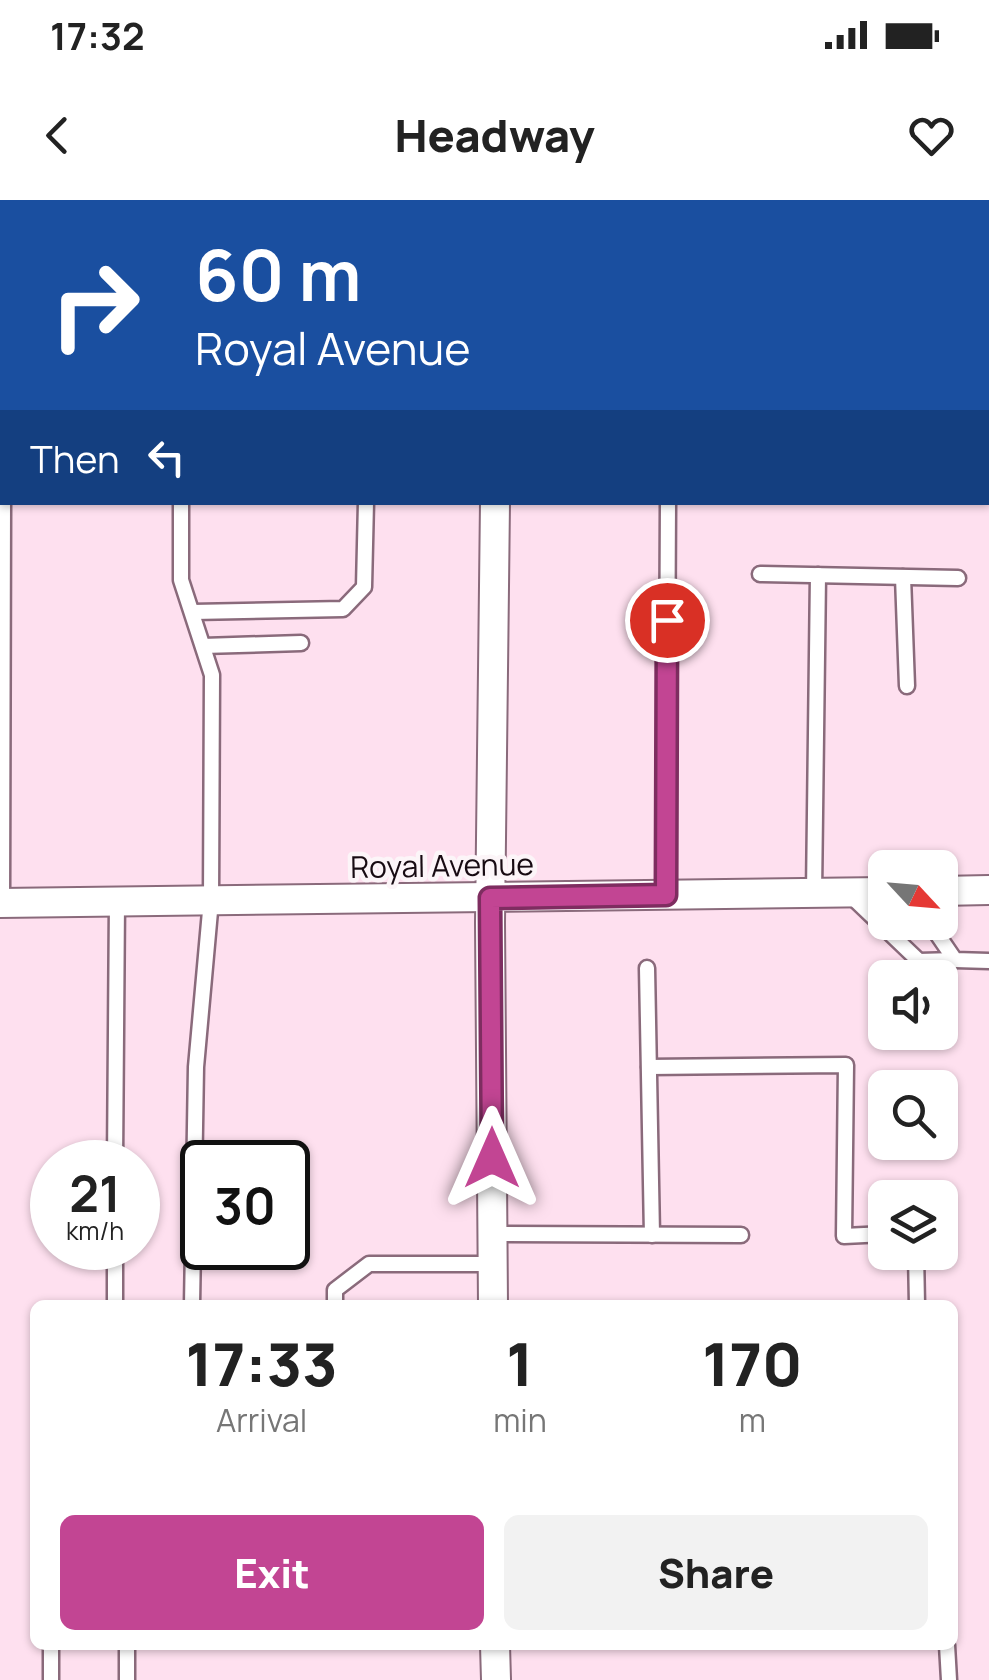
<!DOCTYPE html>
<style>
:root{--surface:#fff;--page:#f2f2f2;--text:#222;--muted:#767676;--accent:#c24593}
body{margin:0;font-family:Manrope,sans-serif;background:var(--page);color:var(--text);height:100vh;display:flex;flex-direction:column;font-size:38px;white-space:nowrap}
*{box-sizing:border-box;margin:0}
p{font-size:32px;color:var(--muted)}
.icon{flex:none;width:55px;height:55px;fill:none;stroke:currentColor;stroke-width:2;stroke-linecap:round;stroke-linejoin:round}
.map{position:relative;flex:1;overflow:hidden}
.drawer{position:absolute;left:30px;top:1100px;width:928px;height:350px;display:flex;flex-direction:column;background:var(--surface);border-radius:15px;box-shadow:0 2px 8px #0004}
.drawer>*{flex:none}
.hud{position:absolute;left:0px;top:0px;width:990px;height:305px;box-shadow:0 2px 8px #0004;background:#1a4fa0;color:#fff;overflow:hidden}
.needle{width:65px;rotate:116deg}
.buttons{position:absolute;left:868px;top:650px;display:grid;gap:20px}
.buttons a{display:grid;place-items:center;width:90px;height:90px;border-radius:15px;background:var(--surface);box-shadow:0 2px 8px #0004;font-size:50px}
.speed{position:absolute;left:30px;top:940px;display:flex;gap:20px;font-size:50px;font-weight:700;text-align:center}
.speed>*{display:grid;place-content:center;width:130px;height:130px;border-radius:50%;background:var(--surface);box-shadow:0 2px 8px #0004;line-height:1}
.speed small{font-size:25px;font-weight:400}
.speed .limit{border:5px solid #111;border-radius:15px;background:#fff;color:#111}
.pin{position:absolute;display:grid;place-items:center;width:85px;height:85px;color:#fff;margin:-42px;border:5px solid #fff;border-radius:50%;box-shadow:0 2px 10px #0007}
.me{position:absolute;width:110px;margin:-55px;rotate:0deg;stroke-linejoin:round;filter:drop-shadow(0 0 8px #0008)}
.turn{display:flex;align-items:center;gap:35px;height:210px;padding:0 30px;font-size:45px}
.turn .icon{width:130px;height:130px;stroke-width:2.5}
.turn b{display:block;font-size:70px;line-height:85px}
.then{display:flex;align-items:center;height:95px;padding:0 30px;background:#0003;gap:20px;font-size:38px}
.eta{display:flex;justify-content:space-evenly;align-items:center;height:170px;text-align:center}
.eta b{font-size:60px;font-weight:800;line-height:70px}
.primary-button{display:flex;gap:20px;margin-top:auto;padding:20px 30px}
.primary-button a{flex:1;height:115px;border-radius:15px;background:var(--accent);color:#fff;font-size:40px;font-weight:800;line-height:115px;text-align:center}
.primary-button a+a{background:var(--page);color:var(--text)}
.status{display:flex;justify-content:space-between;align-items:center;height:70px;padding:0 50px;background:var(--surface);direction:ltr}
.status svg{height:28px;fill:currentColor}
header{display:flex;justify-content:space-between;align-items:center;height:130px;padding:0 30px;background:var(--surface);font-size:45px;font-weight:800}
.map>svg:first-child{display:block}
</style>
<div class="status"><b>17:32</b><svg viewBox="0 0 49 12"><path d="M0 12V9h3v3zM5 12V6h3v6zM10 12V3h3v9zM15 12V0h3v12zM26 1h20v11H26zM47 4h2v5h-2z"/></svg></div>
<header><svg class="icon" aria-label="back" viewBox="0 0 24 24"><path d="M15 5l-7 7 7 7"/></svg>Headway<svg class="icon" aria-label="heart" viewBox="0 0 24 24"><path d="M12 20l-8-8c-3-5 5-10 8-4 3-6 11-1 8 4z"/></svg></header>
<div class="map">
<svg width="989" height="1480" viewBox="0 0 989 1480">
<rect width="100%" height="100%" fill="#fee0ef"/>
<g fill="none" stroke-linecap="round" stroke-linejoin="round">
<!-- service casing -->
<g stroke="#8a6a7b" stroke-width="19">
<g id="service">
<polyline points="180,2 180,0"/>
<polyline points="988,180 989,180"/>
<polyline points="181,302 181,380 212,475 211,700 196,867 192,1105"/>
<polyline points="760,374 958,378"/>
<polyline points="903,377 907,486"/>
<polyline points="193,412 343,409 364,387 366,302"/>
<polyline points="203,446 301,443"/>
<polyline points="814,693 818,375"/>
<polyline points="666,695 668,302"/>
<polyline points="851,696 919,761 955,760"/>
<polyline points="2,703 3,302"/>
<polyline points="929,722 955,760 989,761"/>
<polyline points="647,768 652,1035"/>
<polyline points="649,867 846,865 844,1036 885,1034"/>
<polyline points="115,962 117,701"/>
<polyline points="492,1034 741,1035"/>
<polyline points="916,1052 917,1105"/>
<polyline points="115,1105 115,1048"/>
<polyline points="335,1105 335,1090 369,1064 493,1064"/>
<polyline points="51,1445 51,1480"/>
<polyline points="127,1445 127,1480"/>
<polyline points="947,1445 949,1480"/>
</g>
</g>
<!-- minor casing -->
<g stroke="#8a6a7b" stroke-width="32">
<g id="minor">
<polyline points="497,2 497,0"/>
<polyline points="988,88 989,88"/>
<polyline points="940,691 989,690"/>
<polyline points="0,703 885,692"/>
<polyline points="493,1105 490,723 495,302"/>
<polyline points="495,1445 496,1480"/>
</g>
</g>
<!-- service -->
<use href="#service" stroke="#fff" stroke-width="14"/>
<!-- minor -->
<use href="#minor" stroke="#fff" stroke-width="28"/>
</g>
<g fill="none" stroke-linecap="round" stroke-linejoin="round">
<!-- route casing -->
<g stroke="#7e2d60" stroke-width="25">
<polyline id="route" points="492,958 490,698 666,695 667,420"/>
</g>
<!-- route -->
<use href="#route" stroke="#c24593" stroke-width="18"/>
</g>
<g text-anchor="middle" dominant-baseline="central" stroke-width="9" stroke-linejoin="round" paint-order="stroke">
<!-- street labels -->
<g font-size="30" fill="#170b12" stroke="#fcf5f8">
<text transform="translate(442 665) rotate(-1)">Royal Avenue</text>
</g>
</g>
</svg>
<div class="buttons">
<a><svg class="needle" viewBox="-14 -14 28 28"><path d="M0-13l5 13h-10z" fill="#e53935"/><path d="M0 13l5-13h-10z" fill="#767676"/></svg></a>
<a><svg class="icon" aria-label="sound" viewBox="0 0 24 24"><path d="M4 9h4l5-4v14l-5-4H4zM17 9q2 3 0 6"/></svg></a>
<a><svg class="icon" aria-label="search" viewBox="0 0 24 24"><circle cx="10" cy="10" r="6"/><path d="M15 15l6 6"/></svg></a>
<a><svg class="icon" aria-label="layers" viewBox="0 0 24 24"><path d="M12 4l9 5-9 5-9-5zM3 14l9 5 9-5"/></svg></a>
</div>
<div class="speed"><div>21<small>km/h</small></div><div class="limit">30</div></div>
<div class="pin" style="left:667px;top:420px;background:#d93025"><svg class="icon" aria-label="arrive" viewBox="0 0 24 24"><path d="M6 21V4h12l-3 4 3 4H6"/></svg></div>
<svg class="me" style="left:492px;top:958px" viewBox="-20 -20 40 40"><path d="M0-17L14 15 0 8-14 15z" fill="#c24593" stroke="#fff" stroke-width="4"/></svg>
<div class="hud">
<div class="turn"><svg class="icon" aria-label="right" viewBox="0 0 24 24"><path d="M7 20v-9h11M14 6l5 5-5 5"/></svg><div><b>60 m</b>Royal Avenue</div></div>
<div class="then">Then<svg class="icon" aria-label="left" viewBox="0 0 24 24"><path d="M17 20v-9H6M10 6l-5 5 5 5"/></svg></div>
</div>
<section class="drawer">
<div class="eta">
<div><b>17:33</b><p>Arrival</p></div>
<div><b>1</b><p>min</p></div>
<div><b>170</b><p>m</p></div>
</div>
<div class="primary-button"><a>Exit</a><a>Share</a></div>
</section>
</div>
